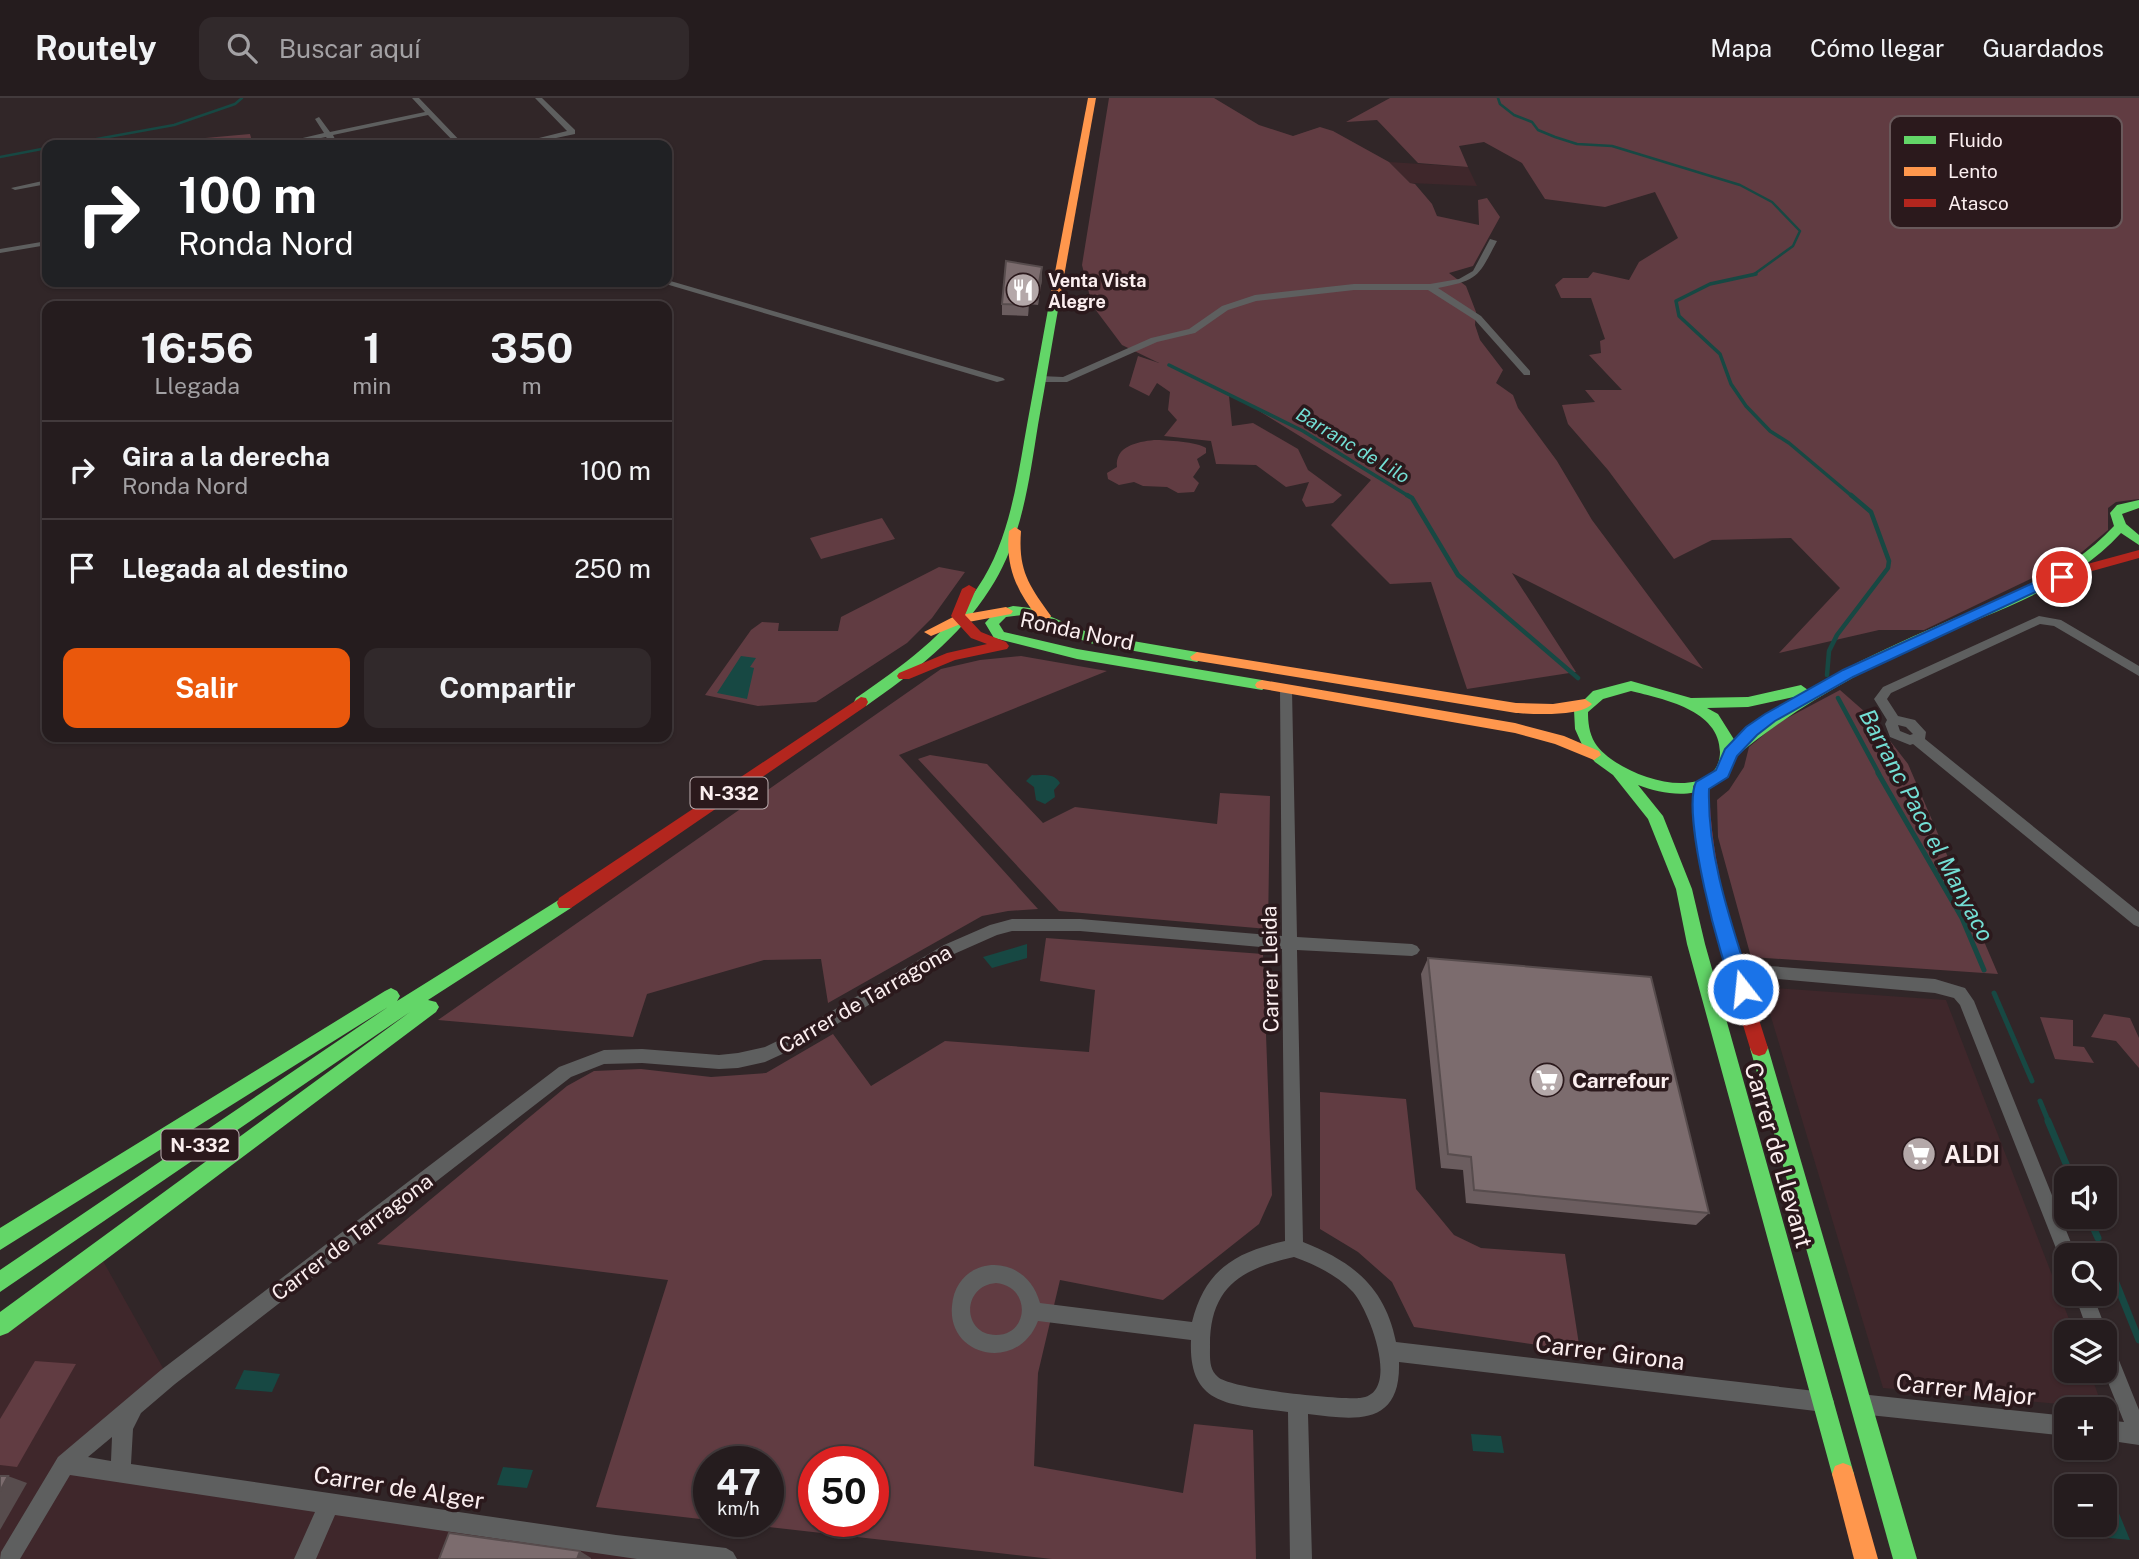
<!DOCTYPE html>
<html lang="es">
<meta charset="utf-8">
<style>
:root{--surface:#251c1e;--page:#31292b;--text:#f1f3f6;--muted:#a3a1a4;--line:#423a3c;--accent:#ea580c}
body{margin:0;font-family:"Public Sans",sans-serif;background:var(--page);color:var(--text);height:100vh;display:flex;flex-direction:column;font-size:26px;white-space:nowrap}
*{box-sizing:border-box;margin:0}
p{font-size:23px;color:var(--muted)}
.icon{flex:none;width:38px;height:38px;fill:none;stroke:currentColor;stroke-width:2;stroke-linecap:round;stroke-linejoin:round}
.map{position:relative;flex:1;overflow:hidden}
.side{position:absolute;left:42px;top:203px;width:630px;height:441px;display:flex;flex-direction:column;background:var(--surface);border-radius:14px;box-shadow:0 2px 5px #0004,0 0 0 2px var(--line)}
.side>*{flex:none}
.top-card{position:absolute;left:42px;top:42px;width:630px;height:147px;border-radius:14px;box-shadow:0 2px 5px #0004,0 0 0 2px var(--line);background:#202124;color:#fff;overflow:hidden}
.buttons{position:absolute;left:2054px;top:1068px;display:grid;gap:14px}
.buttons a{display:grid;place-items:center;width:63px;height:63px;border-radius:14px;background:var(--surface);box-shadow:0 2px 5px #0004,0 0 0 2px var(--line);font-size:35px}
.speed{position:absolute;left:693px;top:1348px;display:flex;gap:14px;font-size:35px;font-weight:700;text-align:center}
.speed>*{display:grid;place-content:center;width:91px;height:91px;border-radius:50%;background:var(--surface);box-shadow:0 2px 5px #0004,0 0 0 2px var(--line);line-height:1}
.speed small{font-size:18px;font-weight:400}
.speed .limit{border:10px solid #d22;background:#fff;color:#111}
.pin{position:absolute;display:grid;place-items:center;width:60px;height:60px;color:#fff;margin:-30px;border:4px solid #fff;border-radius:50%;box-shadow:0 2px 7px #0007}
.me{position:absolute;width:77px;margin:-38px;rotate:344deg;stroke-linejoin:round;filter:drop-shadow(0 0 5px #0008)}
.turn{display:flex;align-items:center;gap:24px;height:147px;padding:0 21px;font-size:32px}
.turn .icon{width:91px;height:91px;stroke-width:2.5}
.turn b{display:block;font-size:49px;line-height:60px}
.eta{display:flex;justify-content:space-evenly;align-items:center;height:119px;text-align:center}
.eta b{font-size:42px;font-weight:700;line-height:49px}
.button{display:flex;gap:14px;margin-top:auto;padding:14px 21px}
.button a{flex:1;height:80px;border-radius:14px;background:var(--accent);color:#fff;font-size:28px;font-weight:700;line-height:80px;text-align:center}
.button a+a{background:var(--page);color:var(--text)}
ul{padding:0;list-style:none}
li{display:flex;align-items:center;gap:21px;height:98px;padding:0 21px;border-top:2px solid var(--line)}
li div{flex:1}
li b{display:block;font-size:26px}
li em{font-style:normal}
header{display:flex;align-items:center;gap:42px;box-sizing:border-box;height:98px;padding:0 35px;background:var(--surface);border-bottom:2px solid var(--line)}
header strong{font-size:33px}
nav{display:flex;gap:38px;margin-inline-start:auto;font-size:24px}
.search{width:490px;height:63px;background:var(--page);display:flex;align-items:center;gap:18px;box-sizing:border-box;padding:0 24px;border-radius:14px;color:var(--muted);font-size:26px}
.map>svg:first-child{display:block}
</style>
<header>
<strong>Routely</strong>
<div class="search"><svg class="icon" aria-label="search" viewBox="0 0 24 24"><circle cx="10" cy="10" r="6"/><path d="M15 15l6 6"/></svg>Buscar aquí</div>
<nav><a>Mapa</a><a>Cómo llegar</a><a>Guardados</a></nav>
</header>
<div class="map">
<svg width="2139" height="1461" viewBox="0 0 2139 1461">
<rect width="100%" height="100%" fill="#312628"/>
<!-- built -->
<g fill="#3f272b">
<polygon points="1389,64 1468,69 1477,88 1410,85"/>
<polygon points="1762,889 1946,902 2074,1234 2067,1234 2067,1272 2089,1272 2103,1310 1883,1290"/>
<polygon points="98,1154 168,1279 66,1365 726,1461 0,1461 0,1227"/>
</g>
<!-- green -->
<g fill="#613c42" fill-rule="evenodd">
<polygon points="1109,0 1214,0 1259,27 1293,38 1320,29 1333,33 1389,64 1410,85 1415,86 1432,106 1437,118 1479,127 1478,102 1487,100 1500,119 1473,168 1449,175 1466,188 1476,214 1475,227 1480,242 1503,272 1496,285 1513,297 1518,310 1557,363 1592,422 1703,571 1512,475 1576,574 1467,591 1431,484 1390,486 1331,427 1371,382 1251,308 1229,298 1232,328 1253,325 1298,351 1308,372 1342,397 1333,405 1306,409 1302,402 1309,384 1286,389 1256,367 1216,366 1211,343 1164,338 1177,322 1168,312 1170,294 1157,285 1149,298 1129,288 1138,258 1159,265 1122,247 1092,207 1082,167"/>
<polygon points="1390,0 2139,0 2139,401 2116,404 2108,410 2108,432 2076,459 1924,532 1879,532 1779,555 1840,490 1791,440 1712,442 1674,461 1608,372 1568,326 1562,307 1595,304 1585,292 1622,292 1589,257 1601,255 1600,243 1605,241 1591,200 1561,200 1555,187 1563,180 1588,180 1593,174 1629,182 1639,164 1678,140 1655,94 1605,109 1545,101 1522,65 1484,44 1459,48 1468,69 1418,65 1377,22 1346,24"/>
<polygon points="250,36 253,47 194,47 194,41"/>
<path d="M1154,342C1166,342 1198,344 1206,350V355L1197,361L1200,369L1193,379L1199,385L1194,394L1178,395L1167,389L1143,388L1134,384L1119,387L1108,381L1107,375L1117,369C1115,348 1137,344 1154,342Z"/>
<polygon points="882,420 895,441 821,461 810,440"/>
<polygon points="939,469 965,474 932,520 907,545 816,604 758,608 705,597 751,532 762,524 779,525 778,533 838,533 841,519"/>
<polygon points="1021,558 1107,573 899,657 1038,811 1008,813 982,818 828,905 821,861 764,862 647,896 633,939 438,922 941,571 980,562"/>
<polygon points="1840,592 1873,621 1908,666 1998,876 1751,859 1718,739 1717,702 1729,692 1744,669 1749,649 1778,625"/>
<polygon points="930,657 987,666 1043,725 1075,709 1217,726 1220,695 1270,698 1268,831 1059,813 918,661"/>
<path d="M1046,840L1263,856L1272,1097L1259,1126L1163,1202L1060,1182L1038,1275L1034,1368L1183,1395L1194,1326L1253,1332L1256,1461H1052L716,1423H768V1363H709V1422L596,1409L668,1182L377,1146L567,988L594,973L641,971L711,979L766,975L833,936L871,988L945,943L1089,954L1095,892L1040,883ZM814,1363H873V1423H814Z"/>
<polygon points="2104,916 2130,920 2139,940 2139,970 2116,943 2091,939"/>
<polygon points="2040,919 2073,922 2073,948 2084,949 2094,965 2055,961"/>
<polygon points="1320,994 1406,1001 1416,1091 1454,1137 1481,1150 1565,1156 1580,1253 1414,1229 1392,1184 1358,1154 1320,1131"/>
<polygon points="35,1263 76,1266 17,1369 0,1367 0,1321"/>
</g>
<!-- water -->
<g fill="#174843">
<polygon points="741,558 756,560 750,569 754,570 747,601 717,595"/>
<path d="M1032,677C1042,678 1053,674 1060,685L1054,692L1055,699L1045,706L1036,702L1034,689L1026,683Z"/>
<polygon points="1027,846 1027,860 992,870 983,859"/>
<polygon points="244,1272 280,1276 272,1294 235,1291"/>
<polygon points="1471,1336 1501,1338 1504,1355 1473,1353"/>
<polygon points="503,1369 533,1372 527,1390 497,1387"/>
<polygon points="2074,1376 2104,1379 2130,1442 2100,1439 2095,1426 2105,1426 2105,1388 2079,1388"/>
</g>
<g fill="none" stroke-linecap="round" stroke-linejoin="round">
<!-- stream-far4 -->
<g stroke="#174843" stroke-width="2.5">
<polyline points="1498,0 1500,6 1514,17 1532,24 1538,32 1555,39 1577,46 1612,48 1740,87 1772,104 1800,133 1793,148 1753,177"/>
<polyline points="64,47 174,27 235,6 242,0"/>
<polyline points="0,59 47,50"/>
</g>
<!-- stream-far3 -->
<g stroke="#174843" stroke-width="3.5">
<polyline points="1756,176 1710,186 1676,203 1679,218 1720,256 1731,286 1746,308 1770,333 1789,345 1853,399"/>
<polyline points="1169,267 1303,333 1410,399"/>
</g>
<!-- stream-far2 -->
<g stroke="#174843" stroke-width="4.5">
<polyline points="1407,397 1412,400 1458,477 1578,580"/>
<polyline points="1827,577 1829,553 1837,537 1888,470 1889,463 1871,414 1851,397"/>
<polyline points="1838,600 1879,676"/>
</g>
<!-- stream-far1 -->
<g stroke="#174843" stroke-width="5">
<polyline points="1878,675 1962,820 1984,872"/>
<polyline points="1994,895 2032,983"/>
<polyline points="2040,1003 2049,1025"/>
</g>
<!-- stream -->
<g stroke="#174843" stroke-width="7">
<polyline points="2048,1023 2072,1080"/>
<polyline points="2088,1118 2098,1140"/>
<polyline points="2110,1170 2139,1242"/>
</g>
<!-- street -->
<g fill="#5e5f5f" fill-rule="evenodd">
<polygon points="412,0 419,0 464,47 457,47 428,17 333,37 338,47 332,47 326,39 286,47 273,47 324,35 315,21 319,19 330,34 425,14"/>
<polygon points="535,0 542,0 575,32 575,36 523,47 511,47 567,33"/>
<polygon points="47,82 47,86 15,92 11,90"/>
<path d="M1490,141L1497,143C1478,179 1479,182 1438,190L1481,218L1530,273V277H1524L1475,222L1428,192H1354L1256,203L1228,212L1195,235L1157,244L1067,284H1040L1035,281L1040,278L1063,279L1151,240L1189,231L1222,208L1255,197L1354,186H1430L1459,181L1473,173Z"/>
<polygon points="47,143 47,147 0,155 0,151"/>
<polygon points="667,182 1003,280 1005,282 997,284 659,184"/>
<path d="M2039,518L2061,522L2139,568V578L2054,528L2040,526L1891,595L1887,601L1898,618L1915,622L1926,634L1925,641L2139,814V829L2134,827L1913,646L1910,647L1890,639L1885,626L1887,622L1874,601L1883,589ZM1898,627L1906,629L1913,636L1910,637L1900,633Z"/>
<path d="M1286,588L1292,592L1297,839L1412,846L1417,848L1420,852L1417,856L1412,858L1297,852L1303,1144C1353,1164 1385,1189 1396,1244L1824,1294L1831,1297L1834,1304L1831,1311L1824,1314L1399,1264C1401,1329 1355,1322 1308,1316L1312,1461H1290L1288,1314C1234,1306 1188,1311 1191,1242L1038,1223C1018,1275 947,1259 952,1208C956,1156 1026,1152 1040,1205L1192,1224C1205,1172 1235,1154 1285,1143L1282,851L1080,833H1012L997,837L954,856L802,947L765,964L738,970L719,971L642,965L604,966L571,979L175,1286L141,1315L133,1331L131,1366L616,1437L726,1450L733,1454L737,1461H637L335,1417L316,1461H294L315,1414L70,1377L20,1461H0L1,1454L58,1359L161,1272L559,969L604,952L642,951L719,957L738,955L765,949L798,933L944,847L990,827L1012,821H1080L1282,838L1280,592ZM1294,1159C1316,1167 1337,1177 1353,1194C1369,1212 1402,1296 1360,1300C1339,1302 1231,1291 1218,1279C1209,1272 1210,1260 1210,1250C1209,1190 1240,1171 1294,1159ZM996,1185C1031,1188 1030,1237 996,1237C962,1237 961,1188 996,1185ZM112,1339L111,1363L88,1359Z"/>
<polygon points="1736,862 1757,867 1935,881 1965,890 1974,903 2076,1157 2067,1157 2067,1166 2061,1163 1960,907 1954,900 1935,895 1757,879 1731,873 1728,868 1731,863"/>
<polygon points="2074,1195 2092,1195 2107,1234 2105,1239 2105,1234 2088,1234"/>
<polygon points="2105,1243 2112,1245 2139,1312 2139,1347 2105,1342 2105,1322 2124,1324 2103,1272 2105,1272"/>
<polygon points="1860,1296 2067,1318 2067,1338 1860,1316 1853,1313 1850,1306 1853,1299"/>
</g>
<!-- fast -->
<g fill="#63d668" fill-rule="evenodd">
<path d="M1056,192L1061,195C1053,239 1046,283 1038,327C1029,383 1022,442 990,491C959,540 913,575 866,608H856L854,604L856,600C901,569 947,536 978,489C1010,442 1017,382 1027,327C1035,283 1043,239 1051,195Z"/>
<path d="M2139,402V410L2122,416L2126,426L2139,437V447L2121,435C2071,490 1998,511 1932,541C1861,573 1795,609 1735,659C1735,665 1733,668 1729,674C1708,702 1668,699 1638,687L1663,718L1692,791L1705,846L1854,1376L1851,1384L1843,1387L1835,1384L1832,1376L1687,846L1676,791L1648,721L1613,677L1595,664L1584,651L1575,631L1574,612L1593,593L1631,583L1691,600L1748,599L1801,587L1808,592C1853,565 1900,544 1948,523C2008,498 2069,477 2114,428L2110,415L2117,407ZM1631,593C1663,601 1720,612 1720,654C1720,662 1717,672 1709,677C1681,699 1612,672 1595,645C1589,635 1588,624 1588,614L1603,601ZM1798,598L1735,643L1718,616L1707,610L1748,609Z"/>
<polygon points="1013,508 1030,510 1092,536 1197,554 1204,559 1197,564 1089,545 1023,517 1006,519 999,526 1004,534 1077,551 1262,582 1269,587 1262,592 1077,561 994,540 985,525 996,513"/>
<polygon points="565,798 571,800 573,805 571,810 428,902 436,904 439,909 436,914 8,1235 0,1238 0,1214 410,914 0,1194 0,1172 388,909 0,1152 0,1130 385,893 391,890 397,893 400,898 397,903"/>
<polygon points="1759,942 1765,944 1768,950 1917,1461 1893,1461 1750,950 1753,944"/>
</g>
<!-- slow -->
<g fill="#ff974d" fill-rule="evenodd">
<polygon points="1088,0 1096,0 1061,195 1056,198 1051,195"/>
<path d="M1015,429L1021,433C1018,473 1029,487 1051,518L1049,521H1039C1017,494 1005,469 1009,433Z"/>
<polygon points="1006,509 1013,513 1011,516 963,525 931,538 924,534 955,518"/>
<path d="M1197,554L1516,605L1553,606L1585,601L1592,606C1580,619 1534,616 1516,615L1192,562L1190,559Z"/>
<polygon points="1262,582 1515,625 1564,638 1599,653 1601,657 1594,662 1555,646 1515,635 1257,590 1255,587 1257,584"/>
<polygon points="1843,1365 1851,1368 1854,1376 1878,1461 1854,1461 1832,1376 1835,1368"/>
</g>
<!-- jam -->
<g fill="#b3261e" fill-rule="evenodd">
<polygon points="2139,452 2139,460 2085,475 2079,471 2080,468"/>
<polygon points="969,487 976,491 965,517 981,534 1006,544 1009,548 1007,551 955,562 909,581 899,581 897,578 899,575 947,555 987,546 971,540 951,518 962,491"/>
<polygon points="861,599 866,600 868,604 866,608 571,810 559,810 557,805 559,800"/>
<path d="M1701,682L1709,688C1711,779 1741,864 1768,950L1765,956L1759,958L1753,956L1750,950C1724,863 1695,779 1693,688Z"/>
</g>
</g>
<!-- wall -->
<g fill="#6b5d5f">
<polygon points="1042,181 1038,207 1029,206 1028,218 1002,217 1002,206"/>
<polygon points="1428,860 1709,1115 1696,1127 1466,1105 1463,1072 1441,1070 1421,876"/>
</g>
<!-- shaded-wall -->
<g fill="#574c4d">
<polygon points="1042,169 1042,181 1038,207 1037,195"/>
<polygon points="1029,195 1029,206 1028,218 1028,207"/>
<polygon points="8,1378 27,1385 0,1432 0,1393"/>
<polygon points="580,1453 591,1460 591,1461 577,1461"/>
</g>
<!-- building -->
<g fill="#7c6c6e" stroke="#574c4d" stroke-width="2">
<polygon points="1006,163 1042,169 1037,195 1029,195 1028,207 1002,206"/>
<polygon points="1428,860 1651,879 1709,1115 1474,1092 1471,1059 1448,1056"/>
<polygon points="0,1378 8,1378 0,1393"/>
<polygon points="449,1435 580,1453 577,1461 439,1461"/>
</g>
<!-- route -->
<path fill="#1a73e8" stroke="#114b97" stroke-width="2" d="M2062,475L2066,476V482L2042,491L1853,579L1775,623L1757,637L1737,658L1728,679L1709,691C1707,759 1732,827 1752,891L1749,897L1743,899L1736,897C1720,864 1681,715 1696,684L1716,672L1725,651L1746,629L1765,616L1843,572L2033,485Z"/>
<!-- icons -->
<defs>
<g id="restaurant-disc" transform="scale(1.75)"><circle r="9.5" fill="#b4a8a9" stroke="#2b191c"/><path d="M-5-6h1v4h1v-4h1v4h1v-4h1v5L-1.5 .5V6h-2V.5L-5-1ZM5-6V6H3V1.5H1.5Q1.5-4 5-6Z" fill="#fff"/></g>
<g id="supermarket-disc" transform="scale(1.75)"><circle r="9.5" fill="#b4a8a9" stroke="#2b191c"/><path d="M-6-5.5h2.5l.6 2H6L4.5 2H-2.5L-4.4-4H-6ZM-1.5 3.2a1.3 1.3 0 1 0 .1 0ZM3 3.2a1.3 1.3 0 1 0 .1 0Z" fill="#fff"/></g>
</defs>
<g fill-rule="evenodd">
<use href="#restaurant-disc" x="1023" y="192"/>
<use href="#supermarket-disc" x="1547" y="982"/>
<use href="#supermarket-disc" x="1919" y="1056"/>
</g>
<g text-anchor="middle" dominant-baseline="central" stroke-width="7" stroke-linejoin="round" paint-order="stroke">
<!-- far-poi labels -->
<g font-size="18" font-weight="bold" fill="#fbeeef" stroke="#2b191c" text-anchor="start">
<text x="1048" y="182">Venta Vista<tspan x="1048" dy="21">Alegre</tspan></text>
</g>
<!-- far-water labels -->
<g font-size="19" font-style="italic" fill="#73ded4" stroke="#2b191c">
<text transform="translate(1353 347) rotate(31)">Barranc de Lilo</text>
</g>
<!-- shield labels -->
<g fill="#2b191c" stroke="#bdaeb0" stroke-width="2">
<rect x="690.5" y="679.5" width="77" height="31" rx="5"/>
<rect x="161.5" y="1031.5" width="77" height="31" rx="5"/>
</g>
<g font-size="19" font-weight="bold" fill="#fbeeef">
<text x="729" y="695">N-332</text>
<text x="200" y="1047">N-332</text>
</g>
<!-- street labels -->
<g font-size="21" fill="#fbeeef" stroke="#2b191c">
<text transform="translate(1077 533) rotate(12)">Ronda Nord</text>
<text transform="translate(1270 871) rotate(-91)">Carrer Lleida</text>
<text transform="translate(865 901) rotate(-30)">Carrer de Tarragona</text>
<text transform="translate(352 1139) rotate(-37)">Carrer de Tarragona</text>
</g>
<!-- poi labels -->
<g font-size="21" font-weight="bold" fill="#fbeeef" stroke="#2b191c" text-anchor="start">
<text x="1572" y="982">Carrefour</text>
</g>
<!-- water labels -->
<g font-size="23" font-style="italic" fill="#73ded4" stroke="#2b191c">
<text transform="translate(1927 727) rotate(62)">Barranc Paco el Manyaco</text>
</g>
<!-- near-poi labels -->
<g font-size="24" font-weight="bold" fill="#fbeeef" stroke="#2b191c" text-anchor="start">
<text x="1944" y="1056">ALDI</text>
</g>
<!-- near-street labels -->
<g font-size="24" fill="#fbeeef" stroke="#2b191c">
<text transform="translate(1779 1057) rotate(74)">Carrer de Llevant</text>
<text transform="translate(1610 1254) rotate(7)">Carrer Girona</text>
<text transform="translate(1966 1291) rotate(6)">Carrer Major</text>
<text transform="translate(399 1389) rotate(9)">Carrer de Alger</text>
</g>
</g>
<!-- legend -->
<rect x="1890" y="18" width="232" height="112" rx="10" fill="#2b191c" stroke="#69595b" stroke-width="2"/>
<rect x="1904" y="38" width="32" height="8" fill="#63d668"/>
<rect x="1904" y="69" width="32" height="9" fill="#ff974d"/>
<rect x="1904" y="101" width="32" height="8" fill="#b3261e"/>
<g font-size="19" fill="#fbeeef">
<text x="1948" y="49">Fluido</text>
<text x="1948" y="80">Lento</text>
<text x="1948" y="112">Atasco</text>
</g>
</svg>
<div class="buttons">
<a><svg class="icon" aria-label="sound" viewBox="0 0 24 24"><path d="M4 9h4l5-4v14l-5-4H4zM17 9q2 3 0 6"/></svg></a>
<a><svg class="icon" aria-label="search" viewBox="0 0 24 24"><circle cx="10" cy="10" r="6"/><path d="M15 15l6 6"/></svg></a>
<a><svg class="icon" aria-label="layers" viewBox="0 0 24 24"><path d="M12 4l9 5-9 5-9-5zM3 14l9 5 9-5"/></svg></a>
<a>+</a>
<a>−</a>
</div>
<div class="speed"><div>47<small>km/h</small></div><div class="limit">50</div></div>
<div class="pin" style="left:2062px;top:479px;background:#d93025"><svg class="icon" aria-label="arrive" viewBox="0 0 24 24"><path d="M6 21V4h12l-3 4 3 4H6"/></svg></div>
<svg class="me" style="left:1743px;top:891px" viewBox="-20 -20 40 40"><circle r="17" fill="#1a73e8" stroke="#fff" stroke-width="3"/><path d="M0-11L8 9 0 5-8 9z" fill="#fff"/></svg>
<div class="top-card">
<div class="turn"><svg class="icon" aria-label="right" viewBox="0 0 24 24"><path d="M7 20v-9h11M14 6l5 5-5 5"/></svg><div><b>100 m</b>Ronda Nord</div></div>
</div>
<section class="side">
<div class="eta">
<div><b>16:56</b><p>Llegada</p></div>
<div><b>1</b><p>min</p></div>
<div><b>350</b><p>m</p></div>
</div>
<ul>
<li><svg class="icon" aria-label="right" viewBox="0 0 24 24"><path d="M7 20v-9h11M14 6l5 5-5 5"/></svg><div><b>Gira a la derecha</b><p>Ronda Nord</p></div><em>100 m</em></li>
<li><svg class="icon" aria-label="arrive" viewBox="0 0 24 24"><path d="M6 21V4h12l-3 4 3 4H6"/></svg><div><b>Llegada al destino</b></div><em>250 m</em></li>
</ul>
<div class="button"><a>Salir</a><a>Compartir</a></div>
</section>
</div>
